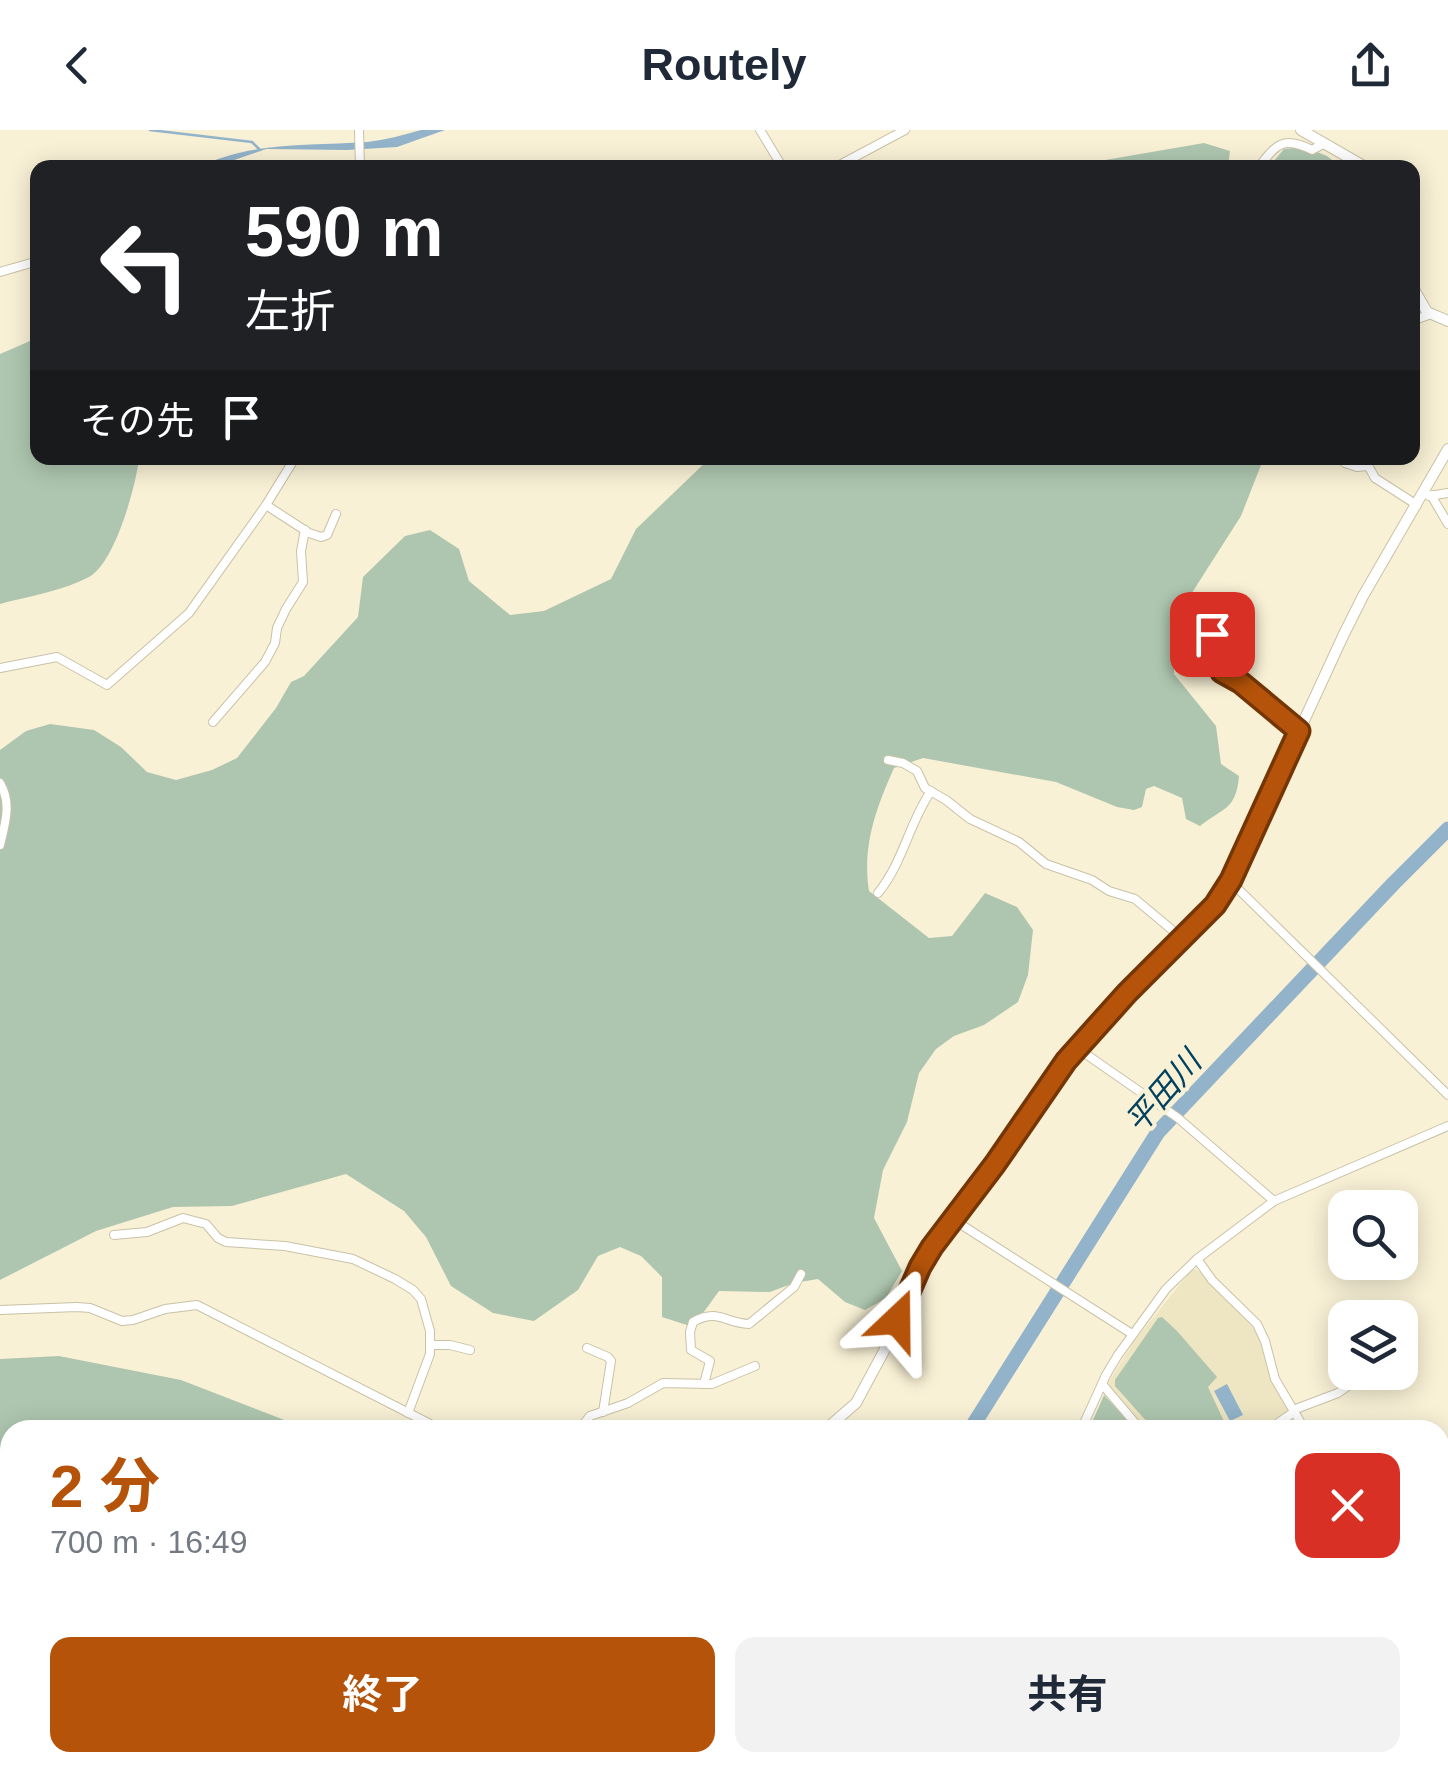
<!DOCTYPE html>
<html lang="ja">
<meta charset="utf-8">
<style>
:root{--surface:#fff;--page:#f2f2f3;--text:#1f2937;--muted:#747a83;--accent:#b45309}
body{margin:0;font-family:Helvetica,"Noto Sans JP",sans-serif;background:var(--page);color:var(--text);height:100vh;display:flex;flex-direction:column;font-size:38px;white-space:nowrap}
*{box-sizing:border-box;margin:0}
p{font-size:32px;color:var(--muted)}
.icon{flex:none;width:55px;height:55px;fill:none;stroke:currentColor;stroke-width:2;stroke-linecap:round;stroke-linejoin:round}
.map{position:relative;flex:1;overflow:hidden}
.details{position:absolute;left:0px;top:1290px;width:1450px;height:352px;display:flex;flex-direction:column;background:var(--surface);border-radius:30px 30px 0 0;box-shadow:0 5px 25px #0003}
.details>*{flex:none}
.top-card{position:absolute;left:30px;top:30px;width:1390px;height:305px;border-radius:20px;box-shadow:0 5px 25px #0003;background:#202124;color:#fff;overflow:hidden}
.fabs{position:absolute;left:1328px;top:1060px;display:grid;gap:20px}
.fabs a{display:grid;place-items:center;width:90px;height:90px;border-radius:20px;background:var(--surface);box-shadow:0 5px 25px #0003;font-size:50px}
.pin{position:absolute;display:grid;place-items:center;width:85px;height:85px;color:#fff;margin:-42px;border-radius:20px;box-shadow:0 5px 15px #0006}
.me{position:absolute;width:110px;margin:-55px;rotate:23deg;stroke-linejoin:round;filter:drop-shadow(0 0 8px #0008)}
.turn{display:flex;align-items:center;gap:35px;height:210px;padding:0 50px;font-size:45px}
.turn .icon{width:130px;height:130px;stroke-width:2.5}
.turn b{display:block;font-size:70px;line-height:85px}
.then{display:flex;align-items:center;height:95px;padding:0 50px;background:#0003;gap:20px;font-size:38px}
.round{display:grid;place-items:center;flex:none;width:105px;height:105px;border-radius:20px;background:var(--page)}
.overview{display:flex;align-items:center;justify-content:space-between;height:170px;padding:0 50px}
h1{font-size:60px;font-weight:700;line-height:75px;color:var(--accent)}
.action{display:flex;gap:20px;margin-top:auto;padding:20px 50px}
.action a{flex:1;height:115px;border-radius:20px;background:var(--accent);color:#fff;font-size:40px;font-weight:700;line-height:115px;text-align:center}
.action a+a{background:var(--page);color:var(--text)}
header{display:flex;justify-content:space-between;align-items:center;height:130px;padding:0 50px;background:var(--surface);font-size:45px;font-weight:700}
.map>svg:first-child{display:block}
</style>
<header><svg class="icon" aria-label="back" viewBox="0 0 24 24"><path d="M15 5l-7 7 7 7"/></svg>Routely<svg class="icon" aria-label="share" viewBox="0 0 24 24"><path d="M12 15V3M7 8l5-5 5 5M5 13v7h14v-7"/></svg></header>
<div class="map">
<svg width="1448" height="1641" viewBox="0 0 1448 1641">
<rect width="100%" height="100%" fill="#f9f1d6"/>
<!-- built -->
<polygon fill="#eee5c2" points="1192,1139 1199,1141 1258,1203 1268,1241 1288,1279 1287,1283 1253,1300 1147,1300 1108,1253 1134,1212"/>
<!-- green -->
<g fill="#aec6af">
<polygon points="1204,13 1230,21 1228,37 1081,37 1088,33"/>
<polygon points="1304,17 1327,26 1341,37 1268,38 1284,19"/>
<path d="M37,208L38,328H139C136,356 115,433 89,447C63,461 29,466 0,474V224Z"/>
<path d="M710,328H1271L1261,335L1241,386L1188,469L1174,508V544L1216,596L1221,634L1239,646C1236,680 1224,677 1200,696L1186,689L1182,668L1154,656L1146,659L1142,677L1134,680L1117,677L1056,652L923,628L894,638C876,678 862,717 869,761L929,808L952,806L985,763L1017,777L1033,800L1028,845L1018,872L984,895L954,906L936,919L919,943L907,992L883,1040L874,1088L902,1141L886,1168L865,1180L845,1172L818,1149L794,1153L770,1162L719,1161L693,1197L662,1187V1147L641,1126L620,1117L598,1126L578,1160L534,1191L493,1183L451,1156L426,1107L404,1081L346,1044L232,1076L173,1077L96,1101L0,1150V620L26,601L50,594L94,600L121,617L147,642L176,650L212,640L237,628L276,578L291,552L304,546L358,487L363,447L405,406L430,400L459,419L469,451L510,485L544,481L611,449L636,399Z"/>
<polygon points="1162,1187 1177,1201 1217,1247 1208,1257 1228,1300 1162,1300 1149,1294 1115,1256 1115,1250 1158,1188"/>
<polygon points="59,1226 181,1250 292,1293 302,1300 10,1300 10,1632 151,1633 158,1641 0,1641 0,1229"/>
<polygon points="1104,1265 1136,1300 1107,1300 1093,1290"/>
<polygon points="1448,1563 1448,1641 1354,1641 1363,1633 1440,1632 1440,1568"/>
</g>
<!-- water -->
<g fill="#92b3c9">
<path d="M421,0H445L397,17L347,20L266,19L214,37L197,38C250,11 309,16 367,12C385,10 403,5 421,0Z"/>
<polygon points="1227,1254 1243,1285 1230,1291 1214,1261"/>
</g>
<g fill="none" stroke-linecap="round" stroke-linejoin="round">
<!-- stream -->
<polyline stroke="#92b3c9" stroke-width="2.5" points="150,0 252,12 260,20"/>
<!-- river -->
<g stroke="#92b3c9" stroke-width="15">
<polyline points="970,1300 1158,1002 1393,754 1448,699"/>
<polyline points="611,1641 617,1632"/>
</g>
<!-- street casing -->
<g stroke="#c9c2a7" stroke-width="10">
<g id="street">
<polyline points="359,0 360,38"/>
<polyline points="760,0 783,38"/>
<polyline points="834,38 905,0"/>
<path d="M1258,38C1276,15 1282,5 1312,20L1323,14"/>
<polyline points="0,142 38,131"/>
<polyline points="1412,191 1431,184"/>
<polyline points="1364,328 1375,348 1417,375"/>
<polyline points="1345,333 1357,337 1367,336"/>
<polyline points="1431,365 1448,394"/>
<polyline points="1429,366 1448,363"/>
<polyline points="266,375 309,403 321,407 327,405 336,384"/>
<polyline points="1212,504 1224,527 1222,542"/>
<polyline points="1194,524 1240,552 1299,601"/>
<polyline points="0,538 57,527 107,555 189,483 266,375 295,328"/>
<polyline points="213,592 265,532 275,513 277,498 286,479 303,452 301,421 305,400"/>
<polyline points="888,630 903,633 917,641 925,658 946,670 970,689 1019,712 1046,734 1092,750 1109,761 1135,769 1183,809"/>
<path d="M0,653C12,673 5,694 0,715"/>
<polyline points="1230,751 1448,965"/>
<path d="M878,763C903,733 909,693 931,661"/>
<polyline points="1077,918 1178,988 1274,1071"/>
<polyline points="954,1090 1132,1204"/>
<polyline points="114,1105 147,1102 183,1088 206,1094 218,1108 226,1112 285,1116 353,1129 395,1149 413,1160 421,1169 430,1201 430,1224 408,1283"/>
<polyline points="1197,1129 1212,1150 1257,1194 1265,1211 1275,1249 1305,1300"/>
<polyline points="0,1180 77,1177 90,1178 122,1191 133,1190 165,1179 197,1175 442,1300"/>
<polyline points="431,1215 450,1215 470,1220"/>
<polyline points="587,1218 608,1227 611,1231 603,1282"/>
<path d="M704,1254L710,1231L691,1220L690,1202L693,1192C718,1178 725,1193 749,1194L794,1157L801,1144"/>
<polyline points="1102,1254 1141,1300"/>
<polyline points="1293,1280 1338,1263 1368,1242"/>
<polyline points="579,1300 590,1286 628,1273 663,1253 712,1254 755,1236"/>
<polyline points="1081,1300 1106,1245 1118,1225 1166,1159 1197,1129 1274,1071 1448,996"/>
<polyline points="1268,1300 1294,1282"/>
<polyline points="1440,1334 1448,1324"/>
<polyline points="507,1632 520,1641"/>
<polyline points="251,1641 252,1632"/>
<polyline points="930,1641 933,1632"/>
<polyline points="1123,1641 1135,1632"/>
</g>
</g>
<!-- secondary casing -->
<g stroke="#c9c2a7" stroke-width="12">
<g id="secondary">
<polyline points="1301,0 1367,38"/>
<polyline points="1412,156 1427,182 1448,191"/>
<polyline points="825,1300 856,1273 884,1221 920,1137 1066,931 1127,863 1197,795 1215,775 1230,751 1343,506 1363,466 1448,319"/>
<polyline points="482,1641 488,1632"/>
</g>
</g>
<!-- highway casing -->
<g stroke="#c9c2a7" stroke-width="15">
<g id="highway">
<polyline points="1440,1359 1448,1350"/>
<polyline points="1440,1390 1448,1381"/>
<polyline points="1154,1641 1162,1632"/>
<polyline points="1190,1641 1199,1632"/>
</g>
</g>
<!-- street -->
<use href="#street" stroke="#fff" stroke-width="8"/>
<!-- secondary -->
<use href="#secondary" stroke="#fff" stroke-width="10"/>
<!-- highway -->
<use href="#highway" stroke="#fff" stroke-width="12"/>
<!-- rail -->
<g stroke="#302d22" stroke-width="2.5" stroke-dasharray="15 8" stroke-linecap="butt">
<polyline points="1440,1503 1448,1498"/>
<polyline points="1279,1641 1288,1632"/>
<polyline points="1347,1641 1356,1632"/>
</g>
</g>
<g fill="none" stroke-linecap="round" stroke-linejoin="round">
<!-- route casing -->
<g stroke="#753606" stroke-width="25">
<polyline id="route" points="897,1190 920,1137 932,1117 995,1034 1066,931 1127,863 1215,775 1231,750 1299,601 1240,552 1222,542 1224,526 1212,504"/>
</g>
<!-- route -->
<use href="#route" stroke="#b45309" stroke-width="18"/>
</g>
<g text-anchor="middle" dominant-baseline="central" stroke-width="8" stroke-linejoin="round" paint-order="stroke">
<!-- water labels -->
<g font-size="32" font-style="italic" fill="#004260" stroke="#f9f1d6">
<text transform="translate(1163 962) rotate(-49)">平田川</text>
</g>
</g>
</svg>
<div class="fabs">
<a><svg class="icon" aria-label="search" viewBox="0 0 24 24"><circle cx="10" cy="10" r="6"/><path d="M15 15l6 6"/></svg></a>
<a><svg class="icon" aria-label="layers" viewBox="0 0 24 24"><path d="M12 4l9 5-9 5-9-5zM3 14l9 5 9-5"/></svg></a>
</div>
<div class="pin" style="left:1212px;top:504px;background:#d93025"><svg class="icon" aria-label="arrive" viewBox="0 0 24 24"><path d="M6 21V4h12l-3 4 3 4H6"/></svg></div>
<svg class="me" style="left:897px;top:1190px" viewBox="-20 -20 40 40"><path d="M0-17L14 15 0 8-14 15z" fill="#b45309" stroke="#fff" stroke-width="4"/></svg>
<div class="top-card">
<div class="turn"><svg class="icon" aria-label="left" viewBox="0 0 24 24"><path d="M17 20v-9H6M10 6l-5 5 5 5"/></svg><div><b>590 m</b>左折</div></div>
<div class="then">その先<svg class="icon" aria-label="arrive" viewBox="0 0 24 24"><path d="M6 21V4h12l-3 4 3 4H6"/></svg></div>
</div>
<section class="details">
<div class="overview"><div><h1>2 分</h1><p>700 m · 16:49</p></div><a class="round" style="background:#d93025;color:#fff"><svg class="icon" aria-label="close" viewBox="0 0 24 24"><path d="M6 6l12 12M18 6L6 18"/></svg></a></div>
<div class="action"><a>終了</a><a>共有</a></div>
</section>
</div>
